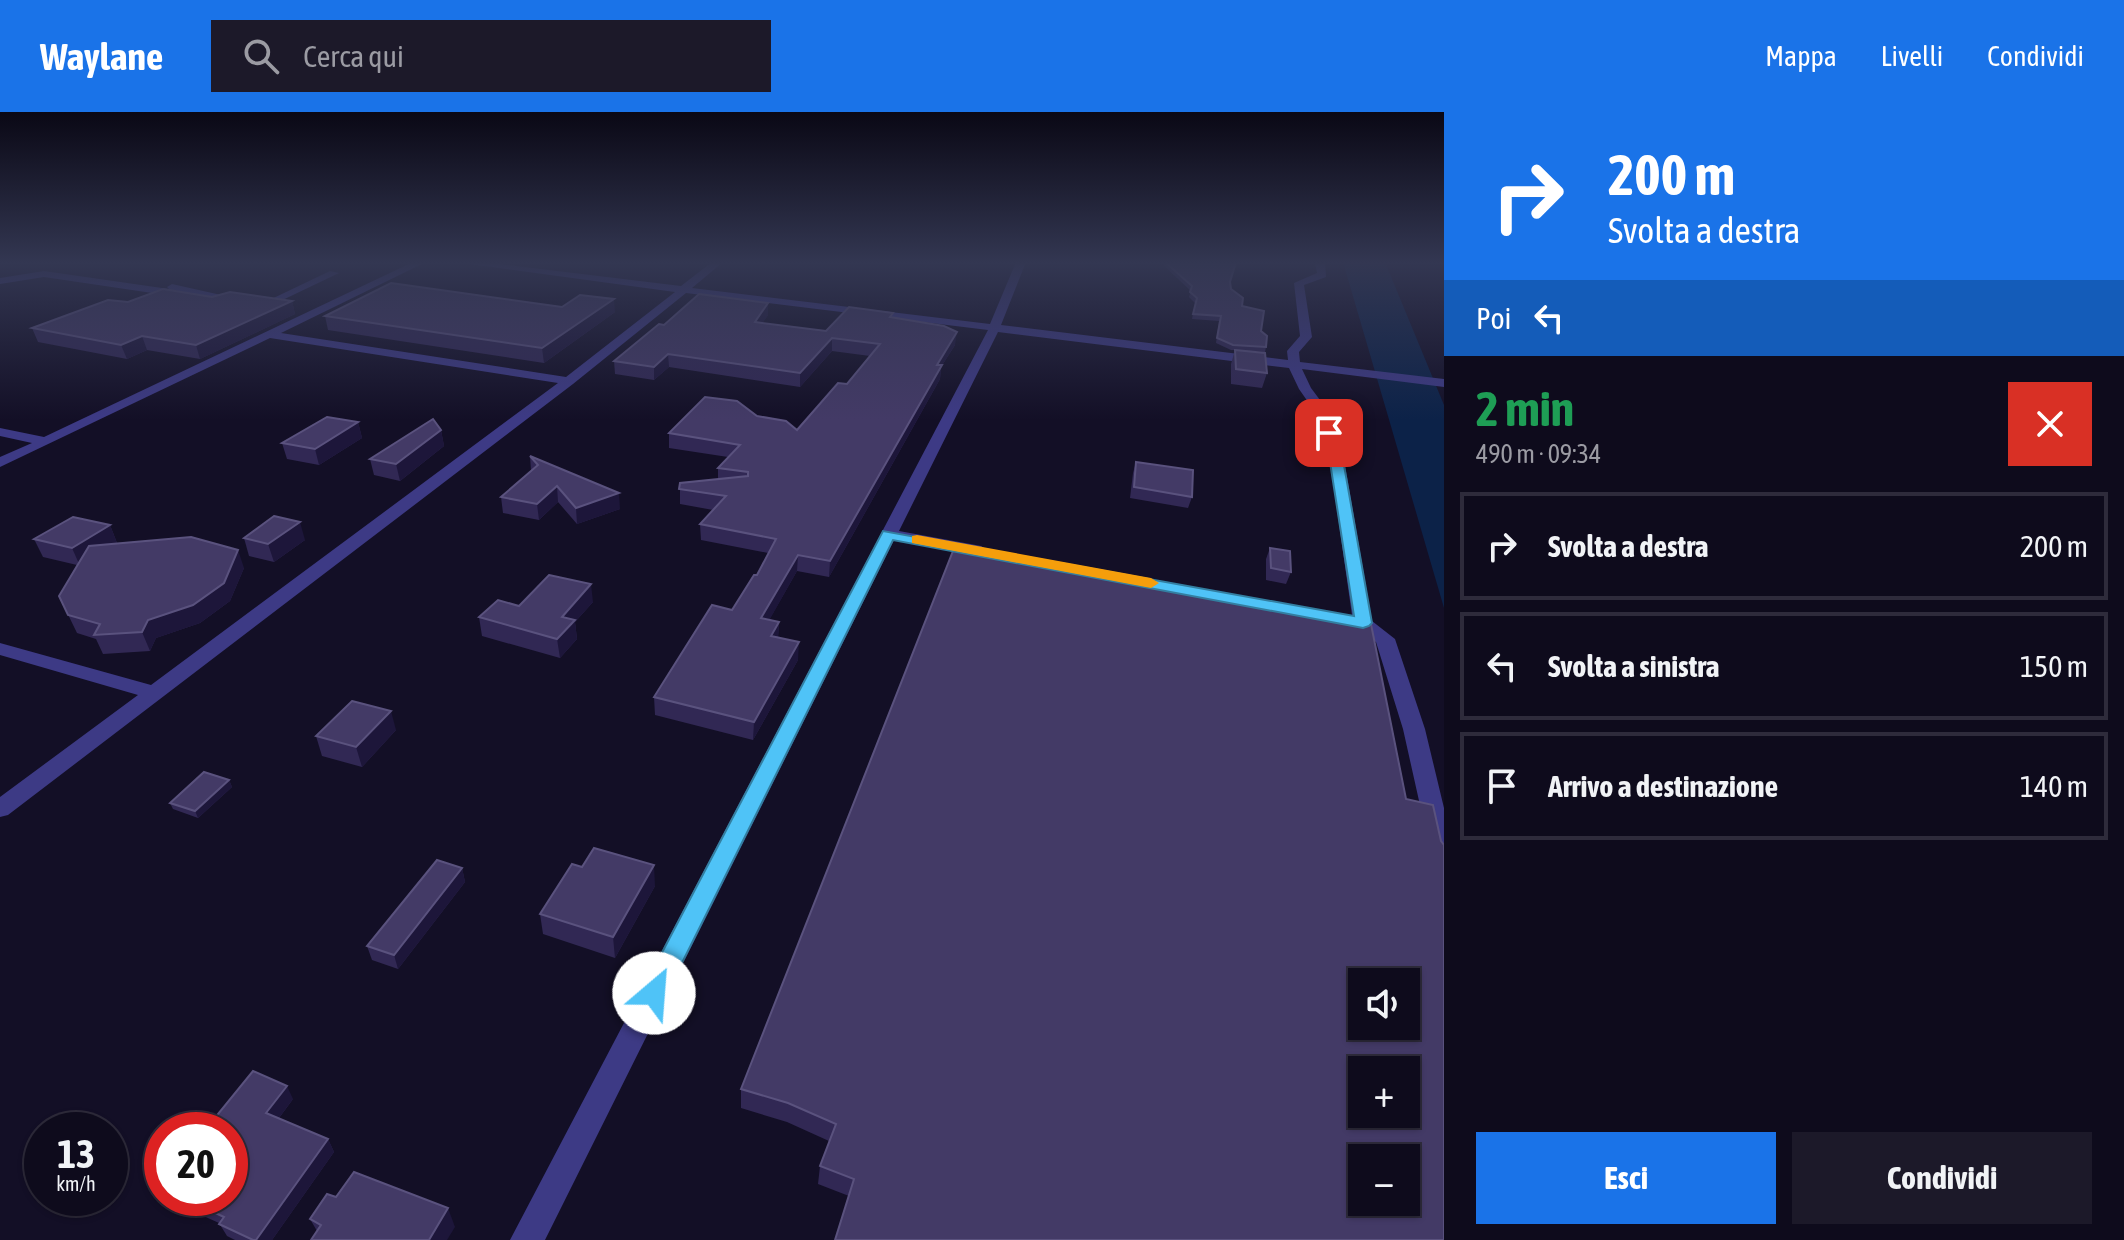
<!DOCTYPE html>
<html lang="it">
<meta charset="utf-8">
<style>
:root{--surface:#0e0b1c;--page:#1c1929;--text:#f1f3f6;--muted:#9b9ba3;--line:#2e2b3b;--accent:#1a73e8}
body{margin:0;font-family:"Asap Condensed",sans-serif;background:var(--page);color:var(--text);height:100vh;display:flex;flex-direction:column;font-size:30px;white-space:nowrap}
*{box-sizing:border-box;margin:0}
p{font-size:26px;color:var(--muted)}
.icon{flex:none;width:44px;height:44px;fill:none;stroke:currentColor;stroke-width:2;stroke-linecap:round;stroke-linejoin:round}
.map{position:relative;flex:1;overflow:hidden}
.details{display:flex;flex-direction:column;background:var(--surface);width:680px}
.details>*{flex:none}
.hud{background:#1a73e8;color:#fff;overflow:hidden}
.buttons{position:absolute;left:1348px;top:856px;display:grid;gap:16px}
.buttons a{display:grid;place-items:center;width:72px;height:72px;border-radius:0px;background:var(--surface);box-shadow:0 2px 6px #0004,0 0 0 2px var(--line);font-size:40px}
.speed{position:absolute;left:24px;top:1000px;display:flex;gap:16px;font-size:40px;font-weight:700;text-align:center}
.speed>*{display:grid;place-content:center;width:104px;height:104px;border-radius:50%;background:var(--surface);box-shadow:0 2px 6px #0004,0 0 0 2px var(--line);line-height:1}
.speed small{font-size:20px;font-weight:400}
.speed .limit{border:12px solid #d22;background:#fff;color:#111}
.pin{position:absolute;display:grid;place-items:center;width:68px;height:68px;color:#fff;margin:-34px;border-radius:16px;box-shadow:0 4px 12px #0006}
.me{position:absolute;width:88px;margin:-44px;rotate:27deg;stroke-linejoin:round;filter:drop-shadow(0 0 6px #0008)}
.turn{display:flex;align-items:center;gap:28px;height:168px;padding:0 32px;font-size:36px}
.turn .icon{width:104px;height:104px;stroke-width:2.5}
.turn b{display:block;font-size:56px;line-height:68px}
.then{display:flex;align-items:center;height:76px;padding:0 32px;background:#0003;gap:16px;font-size:30px}
.round{display:grid;place-items:center;flex:none;width:84px;height:84px;border-radius:0px;background:var(--page)}
.summary{display:flex;align-items:center;justify-content:space-between;height:136px;padding:0 32px}
h1{font-size:48px;font-weight:700;line-height:60px;color:#1e9e55}
.primary-button{display:flex;gap:16px;margin-top:auto;padding:16px 32px}
.primary-button a{flex:1;height:92px;border-radius:0px;background:var(--accent);color:#fff;font-size:32px;font-weight:700;line-height:92px;text-align:center}
.primary-button a+a{background:var(--page);color:var(--text)}
ul{padding:0;list-style:none}
li{display:flex;align-items:center;gap:24px;height:108px;margin:0 16px 12px;padding:0 16px;border:4px solid var(--line);border-radius:0px}
li div{flex:1}
li b{display:block;font-size:30px}
li em{font-style:normal}
header{display:flex;align-items:center;gap:48px;box-sizing:border-box;height:112px;padding:0 40px;background:var(--accent);color:#fff}
header strong{font-size:38px}
nav{display:flex;gap:44px;margin-inline-start:auto;font-size:28px}
.search{width:560px;height:72px;background:var(--page);display:flex;align-items:center;gap:20px;box-sizing:border-box;padding:0 28px;border-radius:0px;color:var(--muted);font-size:30px}
main{display:flex;flex:1;min-height:0}
.map>svg:first-child{display:block}
</style>
<header>
<strong>Waylane</strong>
<div class="search"><svg class="icon" aria-label="search" viewBox="0 0 24 24"><circle cx="10" cy="10" r="6"/><path d="M15 15l6 6"/></svg>Cerca qui</div>
<nav><a>Mappa</a><a>Livelli</a><a>Condividi</a></nav>
</header>
<main>
<div class="map">
<svg width="1444" height="1128" viewBox="0 0 1444 1128">
<rect width="100%" height="100%" fill="#130f26"/>
<!-- water -->
<polygon fill="#0c2248" points="1343,150 1385,150 1444,293 1444,496"/>
<g fill="none" stroke-linecap="round" stroke-linejoin="round">
<!-- minor -->
<g fill="#3d3a85" fill-rule="evenodd">
<polygon points="413,150 426,150 281,221 566,265 675,180 454,150 483,150 681,174 712,150 723,150 692,176 990,212 1016,150 1026,150 1001,213 1288,248 1287,239 1300,224 1294,171 1317,161 1315,150 1325,150 1326,165 1304,173 1312,225 1299,240 1300,250 1444,267 1444,275 1302,257 1311,276 1329,300 1343,342 1372,509 1395,527 1425,617 1444,696 1444,756 1435,754 1432,747 1403,617 1376,530 1342,508 1352,503 1329,342 1315,300 1299,277 1289,256 998,220 899,419 981,434 989,439 981,444 894,428 545,1128 510,1128 988,218 686,181 573,272 8,703 0,705 0,685 138,583 0,543 0,531 151,573 558,271 270,226 0,355 0,345 32,331 0,324 0,316 44,325"/>
<polygon points="44,159 169,177 167,175 172,172 239,187 234,190 190,182 186,186 44,165 0,172 0,166"/>
<polygon points="330,159 339,161 270,194 261,192"/>
</g>
</g>
<!-- wall -->
<g fill="#312854">
<polygon points="1165,150 1230,170 1231,177 1242,194 1261,219 1266,235 1265,240 1251,239 1267,261 1262,276 1231,272 1231,252 1235,238 1231,238 1216,231 1219,209 1192,207 1195,191 1189,185 1191,179 1164,154"/>
<polygon points="212,185 292,189 295,202 200,247 147,238 127,247 38,230 32,216 128,190"/>
<polygon points="562,195 615,200 544,251 328,218 325,204"/>
<polygon points="768,203 762,211 826,219 893,206 955,233 941,255 940,267 829,465 797,459 769,508 779,510 778,526 798,548 753,628 655,603 654,585 732,498 757,463 768,441 701,428 700,412 713,398 680,392 680,371 718,367 718,356 728,345 669,336 669,321 757,304 797,318 847,272 870,244 832,239 800,275 669,255 654,268 615,262 614,249"/>
<polygon points="358,310 362,326 319,353 287,347 282,331"/>
<polygon points="441,318 444,334 400,369 374,363 370,347"/>
<polygon points="530,344 620,397 577,412 558,390 539,408 503,401 501,385 531,359"/>
<polygon points="1136,350 1192,385 1188,396 1130,386 1133,361"/>
<polygon points="110,413 117,431 116,432 244,456 230,489 200,511 156,526 150,539 103,542 96,527 77,521 59,484 77,453 43,445 34,427"/>
<polygon points="244,426 305,428 274,450 249,444"/>
<polygon points="1270,436 1291,460 1286,472 1266,468 1266,447"/>
<polygon points="593,490 575,510 577,527 560,546 482,524 479,505 519,494"/>
<polygon points="1371,512 849,1084 818,1072 820,1054 829,1029 787,1010 741,996 741,977"/>
<polygon points="396,618 362,655 322,644 316,624"/>
<polygon points="229,668 232,675 198,706 173,697 170,691"/>
<polygon points="582,755 655,774 615,846 543,822 540,802"/>
<polygon points="462,756 465,770 398,857 372,848 367,834"/>
<polygon points="293,987 279,1006 328,1027 334,1040 272,1128 235,1128 227,1124 219,1111 168,1088 166,1086 230,1086 230,1018"/>
<polygon points="336,1085 455,1115 317,1119 310,1107"/>
</g>
<!-- shaded-wall -->
<g fill="#1d163a">
<polygon points="614,187 615,200 544,251 542,236"/>
<polygon points="292,189 295,202 200,247 196,233"/>
<polygon points="768,191 768,203 755,223 755,210"/>
<polygon points="957,220 955,233 941,255 940,267 829,465 830,449 937,253"/>
<polygon points="142,224 147,238 127,247 121,233"/>
<polygon points="832,226 832,239 800,275 800,261"/>
<polygon points="668,242 669,255 654,268 654,255"/>
<polygon points="358,310 362,326 319,353 315,337"/>
<polygon points="441,318 444,334 400,369 396,352"/>
<polygon points="557,374 558,390 539,408 537,392"/>
<polygon points="619,381 620,397 577,412 576,396"/>
<polygon points="300,410 305,428 274,450 268,432"/>
<polygon points="110,413 117,431 80,454 72,436"/>
<polygon points="238,438 244,456 230,489 200,511 156,526 150,539 142,520 148,508"/>
<polygon points="798,443 797,459 761,523 761,506"/>
<polygon points="591,472 593,490 575,510 577,527 560,546 557,527 562,505"/>
<polygon points="779,510 778,527 771,524"/>
<polygon points="799,530 798,548 753,628 754,610"/>
<polygon points="391,599 396,618 362,655 356,635"/>
<polygon points="229,668 232,675 198,706 195,699"/>
<polygon points="654,753 655,774 615,846 613,825"/>
<polygon points="462,756 465,770 398,857 394,843"/>
<polygon points="287,974 293,987 273,1014 266,1001"/>
<polygon points="328,1027 334,1040 272,1128 256,1128"/>
<polygon points="448,1096 455,1115 447,1128 429,1128"/>
</g>
<!-- building -->
<g fill="#433a66" stroke="#5a527e" stroke-width="2" fill-rule="evenodd">
<polygon points="1165,150 1236,150 1230,170 1231,177 1243,186 1242,194 1264,199 1261,219 1267,224 1266,235 1233,233 1217,226 1221,204 1193,202 1197,186 1190,180 1192,174"/>
<polygon points="391,171 562,195 580,183 614,187 542,236 325,204"/>
<polygon points="163,177 212,185 230,180 292,189 196,233 142,224 121,233 32,216 108,188 128,190"/>
<polygon points="699,182 768,191 755,210 826,219 849,195 893,201 890,205 944,214 957,220 937,253 942,253 830,449 798,443 761,506 779,510 771,524 799,530 754,610 654,585 712,493 732,498 754,463 757,463 776,427 700,412 726,384 679,377 680,371 748,364 748,360 718,356 740,333 669,321 705,285 737,289 757,304 786,309 797,318 838,271 847,272 880,232 832,226 800,261 668,242 654,255 614,249 659,212 664,213"/>
<polygon points="1235,238 1265,241 1267,261 1236,257"/>
<polygon points="327,305 358,310 315,337 282,331"/>
<polygon points="433,307 441,318 396,352 370,347"/>
<polygon points="530,344 619,381 576,396 557,374 537,392 501,385 538,353"/>
<polygon points="1136,350 1193,358 1192,385 1134,375"/>
<polygon points="274,404 300,410 268,432 244,426"/>
<polygon points="73,405 110,413 72,436 34,427"/>
<polygon points="191,425 238,438 224,471 193,493 148,508 142,520 94,523 100,512 68,503 59,484 89,434"/>
<path d="M955,434L1371,512L1406,687L1433,693L1441,729L1444,733V1128H835L854,1067L820,1054L836,1012L788,991L741,977ZM1362,870H1406V914H1362ZM1362,958H1406V1002H1362ZM1362,1046H1406V1090H1362Z"/>
<polygon points="1270,436 1290,439 1291,460 1271,456"/>
<polygon points="549,463 591,472 562,505 575,508 557,527 479,505 498,488 519,494"/>
<polygon points="352,589 391,599 356,635 316,624"/>
<polygon points="204,660 229,668 195,699 170,691"/>
<polygon points="594,736 654,753 613,825 540,802 572,752 582,755"/>
<polygon points="437,748 462,756 394,843 367,834"/>
<polygon points="253,959 287,974 266,1001 328,1027 256,1128 253,1128 219,1112 224,1105 183,1086 230,1086 230,1018 205,1018"/>
<polygon points="354,1060 448,1096 429,1128 311,1128 321,1113 310,1107 327,1082 336,1085"/>
</g>
<!-- sky -->
<linearGradient id="sky" x2="0" y2="1"><stop stop-color="#0a0815"/><stop offset="0.49" stop-color="#333752"/><stop offset="1" stop-color="#333752" stop-opacity="0"/></linearGradient>
<rect width="1444" height="308" fill="url(#sky)"/>
<!-- route -->
<polygon fill="#4fc3f7" stroke="#337fa1" stroke-width="2" points="1325,318 1334,318 1342,342 1372,511 1369,514 1363,516 893,428 663,889 654,892 645,889 642,881 645,873 883,419 1354,504"/>
<!-- slow -->
<polygon fill="#f59e0b" points="917,423 1151,466 1159,471 1151,476 912,431 912,424"/>
</svg>
<div class="buttons">
<a><svg class="icon" aria-label="sound" viewBox="0 0 24 24"><path d="M4 9h4l5-4v14l-5-4H4zM17 9q2 3 0 6"/></svg></a>
<a>+</a>
<a>−</a>
</div>
<div class="speed"><div>13<small>km/h</small></div><div class="limit">20</div></div>
<div class="pin" style="left:1329px;top:321px;background:#d93025"><svg class="icon" aria-label="arrive" viewBox="0 0 24 24"><path d="M6 21V4h12l-3 4 3 4H6"/></svg></div>
<svg class="me" style="left:654px;top:881px" viewBox="-20 -20 40 40"><circle r="19" fill="#fff"/><path d="M0-13L10 11 0 6-10 11z" fill="#4fc3f7"/></svg>
</div>
<section class="details">
<div class="hud">
<div class="turn"><svg class="icon" aria-label="right" viewBox="0 0 24 24"><path d="M7 20v-9h11M14 6l5 5-5 5"/></svg><div><b>200 m</b>Svolta a destra</div></div>
<div class="then">Poi<svg class="icon" aria-label="left" viewBox="0 0 24 24"><path d="M17 20v-9H6M10 6l-5 5 5 5"/></svg></div>
</div>
<div class="summary"><div><h1>2 min</h1><p>490 m · 09:34</p></div><a class="round" style="background:#d93025;color:#fff"><svg class="icon" aria-label="close" viewBox="0 0 24 24"><path d="M6 6l12 12M18 6L6 18"/></svg></a></div>
<ul>
<li><svg class="icon" aria-label="right" viewBox="0 0 24 24"><path d="M7 20v-9h11M14 6l5 5-5 5"/></svg><div><b>Svolta a destra</b></div><em>200 m</em></li>
<li><svg class="icon" aria-label="left" viewBox="0 0 24 24"><path d="M17 20v-9H6M10 6l-5 5 5 5"/></svg><div><b>Svolta a sinistra</b></div><em>150 m</em></li>
<li><svg class="icon" aria-label="arrive" viewBox="0 0 24 24"><path d="M6 21V4h12l-3 4 3 4H6"/></svg><div><b>Arrivo a destinazione</b></div><em>140 m</em></li>
</ul>
<div class="primary-button"><a>Esci</a><a>Condividi</a></div>
</section>
</main>
